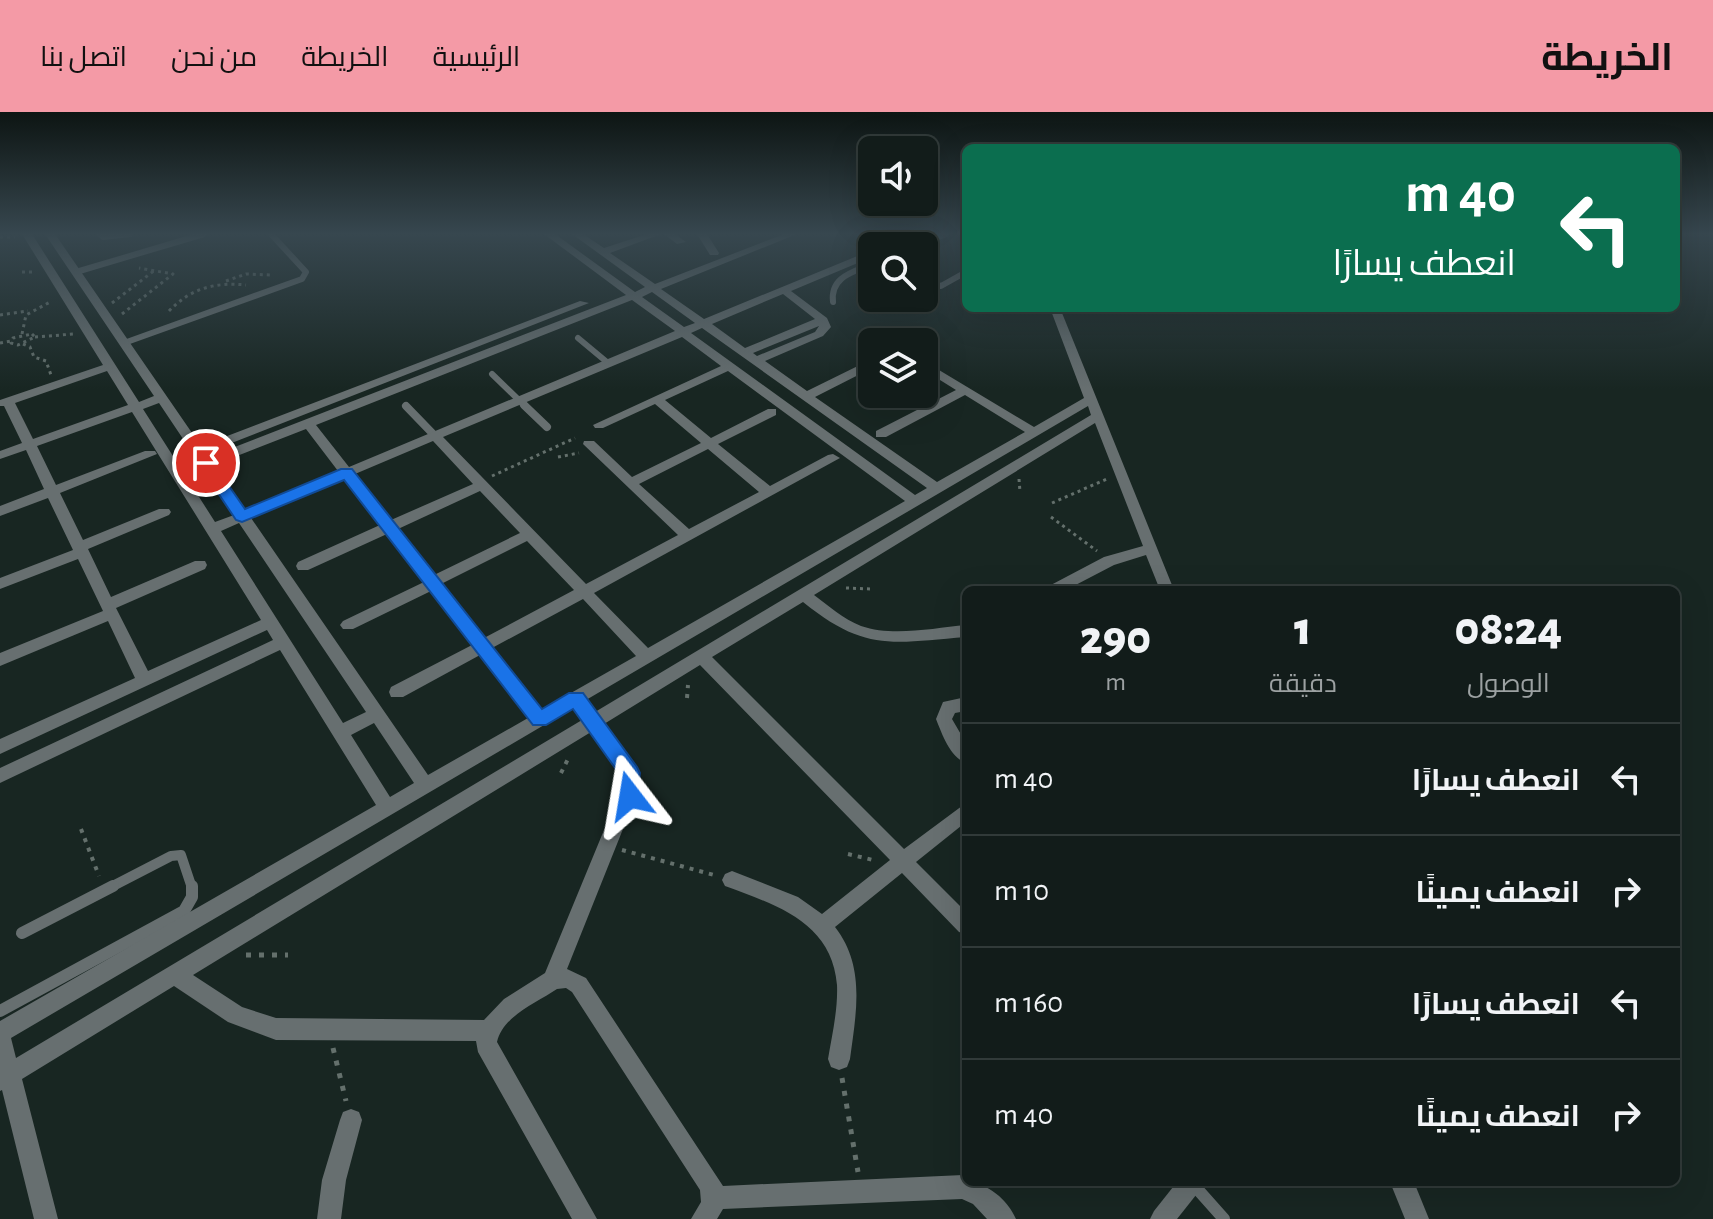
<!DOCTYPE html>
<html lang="ar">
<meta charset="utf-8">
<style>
:root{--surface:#121c1a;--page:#1f2927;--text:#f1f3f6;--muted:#9ca1a2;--line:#313a39;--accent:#f49aa6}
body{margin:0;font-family:"Alegreya Sans",Cairo,sans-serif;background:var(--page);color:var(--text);direction:rtl;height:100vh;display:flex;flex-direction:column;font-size:30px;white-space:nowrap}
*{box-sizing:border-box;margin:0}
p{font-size:26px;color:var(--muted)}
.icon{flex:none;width:44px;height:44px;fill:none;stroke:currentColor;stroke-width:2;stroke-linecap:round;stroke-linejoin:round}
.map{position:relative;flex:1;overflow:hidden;direction:ltr}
.side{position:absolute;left:962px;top:474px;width:718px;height:600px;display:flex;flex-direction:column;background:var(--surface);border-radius:12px;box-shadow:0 8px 32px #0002,0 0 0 2px var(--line);direction:rtl}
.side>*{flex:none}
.banner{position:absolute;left:962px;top:32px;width:718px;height:168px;border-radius:12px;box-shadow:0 8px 32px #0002,0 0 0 2px var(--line);direction:rtl;background:#0b6e4f;color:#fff;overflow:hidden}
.tools{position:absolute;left:858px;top:24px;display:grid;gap:16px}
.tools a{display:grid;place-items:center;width:80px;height:80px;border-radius:12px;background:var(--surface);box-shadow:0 8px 32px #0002,0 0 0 2px var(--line);font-size:40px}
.pin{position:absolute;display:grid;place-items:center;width:68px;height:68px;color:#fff;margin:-34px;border:4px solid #fff;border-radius:50%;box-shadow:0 2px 8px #0007}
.me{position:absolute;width:88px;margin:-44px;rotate:346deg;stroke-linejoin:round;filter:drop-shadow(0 0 6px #0008)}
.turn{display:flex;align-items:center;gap:28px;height:168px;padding:0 32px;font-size:36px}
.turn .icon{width:104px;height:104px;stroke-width:2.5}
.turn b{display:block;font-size:56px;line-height:68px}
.eta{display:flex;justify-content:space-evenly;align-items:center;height:136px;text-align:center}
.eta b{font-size:48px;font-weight:800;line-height:56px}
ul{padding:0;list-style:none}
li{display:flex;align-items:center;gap:24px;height:112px;padding:0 32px;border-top:2px solid var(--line)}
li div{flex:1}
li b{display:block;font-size:30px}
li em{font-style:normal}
header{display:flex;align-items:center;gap:48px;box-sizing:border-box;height:112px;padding:0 40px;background:var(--accent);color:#111}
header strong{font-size:38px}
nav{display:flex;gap:44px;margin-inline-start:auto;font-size:28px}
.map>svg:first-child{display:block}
</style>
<header>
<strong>الخريطة</strong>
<nav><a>الرئيسية</a><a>الخريطة</a><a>من نحن</a><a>اتصل بنا</a></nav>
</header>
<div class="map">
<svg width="1713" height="1107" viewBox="0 0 1713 1107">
<rect width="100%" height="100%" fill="#182622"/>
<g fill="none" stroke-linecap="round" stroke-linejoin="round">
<!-- path-far2 -->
<g stroke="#64706c" stroke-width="3" stroke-dasharray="3 4" stroke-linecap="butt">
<polyline points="0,125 15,125"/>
<polyline points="22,160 36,160"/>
<polyline points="226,169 246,162 272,163"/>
<polyline points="112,191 155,158"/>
<path d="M169,199C191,176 215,170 246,173"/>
<polyline points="122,202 173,162 139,156"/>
<polyline points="0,203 28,199"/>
<polyline points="22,222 26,203 52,189"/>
<polygon points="32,222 35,225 18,233 11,231 13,226"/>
<polyline points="35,225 74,222"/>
<polyline points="0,231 11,229"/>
<polyline points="23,232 30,235 34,245 46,249 51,263"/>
<polyline points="558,345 579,341"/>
<polyline points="492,364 575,326"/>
<polyline points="1019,367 1020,380"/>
<polyline points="1052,391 1109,366"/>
<polyline points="1051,405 1097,439"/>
<polyline points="846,476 871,477"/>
</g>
<!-- path-far1 -->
<g stroke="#64706c" stroke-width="4" stroke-dasharray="4 6" stroke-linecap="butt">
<polyline points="687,586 688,573"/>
<polyline points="561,661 569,645"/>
<polyline points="81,717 99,764"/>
<polyline points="622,738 714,763"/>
<polyline points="848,742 873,748"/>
</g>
<!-- path -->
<g stroke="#64706c" stroke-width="5" stroke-dasharray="5 8" stroke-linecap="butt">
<polyline points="246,843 288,843"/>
<polyline points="333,936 346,989"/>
<polyline points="842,966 858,1060"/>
</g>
<!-- service-far3 -->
<g stroke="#676f70" stroke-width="6">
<polyline points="100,122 103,125 130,122"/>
<polyline points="916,134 946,122"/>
<polyline points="924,143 924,147"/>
<polyline points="76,160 204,122"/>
<polyline points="924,170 941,174 966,160"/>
<path d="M833,190C830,165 853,160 872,152"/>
<polyline points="578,226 608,251"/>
<polyline points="124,231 302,167 306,160 271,122"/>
<polyline points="492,262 526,295"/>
</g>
<!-- service-far2 -->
<g stroke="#676f70" stroke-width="8">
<polyline points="524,293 547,315"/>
<polyline points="406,294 435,324"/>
</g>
<!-- service-far1 -->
<polyline stroke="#676f70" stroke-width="10" points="109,776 171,744 181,743 192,776"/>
<!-- service -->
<g stroke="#676f70" stroke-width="12">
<polyline points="22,821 113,774"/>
<polyline points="0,899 184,799 192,785 192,774"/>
<polyline points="1192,1071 1224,1107"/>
</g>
<!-- minor -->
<g fill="#676f70" fill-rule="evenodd">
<path d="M22,122H32L139,290L154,284L45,122H55L201,334L580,189L589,191L206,341L209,345L626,183L544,122H555L635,180L645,175L572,122H583L604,136L647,122H661L610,141L655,172L784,122H797L661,177L704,207L872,138V145L791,179L827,206L831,215L823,224L765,249L807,279L872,247V256L815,285L937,370L1025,320L965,283L886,325H876V319L956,278L924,258V249L1034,315L1084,286L1050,196H1060L1174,478H1160L1146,443L1114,453L1066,478H1047L1049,474L1104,445L1143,434L1095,311L814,483C829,494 843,507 861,514C893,525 933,516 966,513V525C891,531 865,540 803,490L712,545L904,737L966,691V710L916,750L966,800V822L959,820L902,761L835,815C866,855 856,901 850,947L847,955L839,958L831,955L828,947C832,923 838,898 837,873C832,810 776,793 725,774L722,768L725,762L732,759L798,785L822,802L890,748L700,553L604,612L630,647L641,672L567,857L586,866L723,1074L963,1063L966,1065V1070C987,1070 1008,1088 1016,1107H987L973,1092L962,1087L723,1097L717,1107H691L701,1090L700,1078L572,880L566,876L557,877C536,891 503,904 497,930L597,1107H572L478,940L476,929L276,928L228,910L174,874L22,967L58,1107H34L2,978L0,979V909L376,693L280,538L0,671V656L273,528L267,518L0,642V627L135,566L108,509L0,554V541L103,499L78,447L0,477V466L73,438L48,386L0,404V394L44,377L26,338L0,347V339L22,331L4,294H0V288L103,253ZM652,180L695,211L684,215L642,185ZM783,182L815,207L745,236L712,212ZM632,188L675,219L349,355L316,313ZM819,214L815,220L757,244L753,241ZM702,216L927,376L915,383L691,221ZM682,225L721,254L593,313L595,316H603L655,292L701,331L632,365L594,329H584L583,332L678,423L586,472L443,325ZM107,259L128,293L33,327L15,291ZM728,259L905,389L648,536L594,481L840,346L833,342L828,343L770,374L718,332L776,303V297H768L711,326L665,288ZM159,291L234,403L215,410L143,297ZM1088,294L1091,303L595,600L586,588ZM132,300L261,508L148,559L116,496L205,457L207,453L205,449H195L111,485L88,437L169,403L171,400L169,397H159L83,428L60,381L157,342L155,339H145L56,373L37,334ZM306,317L338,359L245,398L214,353ZM433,329L473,372L391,408L355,362ZM708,337L759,380L689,417L639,372ZM344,367L380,413L298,450L296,454L298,458H308L387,422L424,470L343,509L340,513L343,517H353L431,479L472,533L391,575L389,580L391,585H403L480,543L528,606L428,663L251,406ZM480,379L520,421L434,463L398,417ZM239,411L366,600L343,611L221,419ZM527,429L574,478L484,526L441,472ZM583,487L636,544L541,598L492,536ZM573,596L582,608L16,946L11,926ZM374,611L414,671L390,685L351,623ZM591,620L617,656L623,672L545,861L504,887L484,908L276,906L242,895L193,863Z"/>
<polygon points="664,122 675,122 686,130 677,132"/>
<polygon points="697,122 707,122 719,141 718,143 710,143"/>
<polygon points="909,122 922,122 897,134 883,134"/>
<polygon points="867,215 891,228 893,230 879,230 863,220 861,218"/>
<path d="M966,585V599L955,601L952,607L966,631V651C950,645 942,622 936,607L943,590Z"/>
<polygon points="351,997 359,1000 362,1008 346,1068 341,1107 317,1107 322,1068 340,1008 343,1000"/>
<polygon points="1177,1070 1204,1070 1200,1078 1177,1107 1150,1107 1154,1099"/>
<polygon points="1390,1070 1414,1070 1429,1107 1405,1107"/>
</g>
</g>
<!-- sky -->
<linearGradient id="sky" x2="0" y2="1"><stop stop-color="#0d1513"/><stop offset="0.44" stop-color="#37474f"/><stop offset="1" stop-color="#37474f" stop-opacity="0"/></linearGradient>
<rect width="1713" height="277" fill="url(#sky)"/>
<!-- route -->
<polygon fill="#1a73e8" stroke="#114b97" stroke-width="2" points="206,346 211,348 245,397 341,357 352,357 542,597 569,581 583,581 637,655 640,661 637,690 630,692 622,690 619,684 620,663 573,597 546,613 533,613 344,368 242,410 236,408 198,351"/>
</svg>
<div class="tools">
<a><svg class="icon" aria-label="sound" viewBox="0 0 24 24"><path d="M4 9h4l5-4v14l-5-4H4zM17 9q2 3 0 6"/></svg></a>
<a><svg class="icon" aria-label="search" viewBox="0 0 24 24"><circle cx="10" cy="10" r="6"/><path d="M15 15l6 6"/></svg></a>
<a><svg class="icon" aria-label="layers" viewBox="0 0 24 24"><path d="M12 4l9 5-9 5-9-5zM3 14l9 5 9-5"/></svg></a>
</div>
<div class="pin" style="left:206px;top:351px;background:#d93025"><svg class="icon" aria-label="arrive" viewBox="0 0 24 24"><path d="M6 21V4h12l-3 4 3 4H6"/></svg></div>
<svg class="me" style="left:630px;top:684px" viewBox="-20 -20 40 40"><path d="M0-17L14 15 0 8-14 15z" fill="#1a73e8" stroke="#fff" stroke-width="4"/></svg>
<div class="banner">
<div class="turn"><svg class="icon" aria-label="left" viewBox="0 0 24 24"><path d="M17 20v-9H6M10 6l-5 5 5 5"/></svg><div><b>40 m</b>انعطف يسارًا</div></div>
</div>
<section class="side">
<div class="eta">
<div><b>08:24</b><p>الوصول</p></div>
<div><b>1</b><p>دقيقة</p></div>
<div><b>290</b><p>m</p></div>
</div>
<ul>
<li><svg class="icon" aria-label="left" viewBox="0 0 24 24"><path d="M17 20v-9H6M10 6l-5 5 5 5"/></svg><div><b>انعطف يسارًا</b></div><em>40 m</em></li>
<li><svg class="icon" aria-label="right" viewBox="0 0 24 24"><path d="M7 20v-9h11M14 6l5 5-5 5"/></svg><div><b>انعطف يمينًا</b></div><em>10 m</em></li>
<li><svg class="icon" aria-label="left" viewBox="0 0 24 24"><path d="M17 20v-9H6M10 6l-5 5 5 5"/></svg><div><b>انعطف يسارًا</b></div><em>160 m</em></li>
<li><svg class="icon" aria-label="right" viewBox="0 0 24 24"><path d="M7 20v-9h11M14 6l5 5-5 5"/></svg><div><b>انعطف يمينًا</b></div><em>40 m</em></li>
</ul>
</section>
</div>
